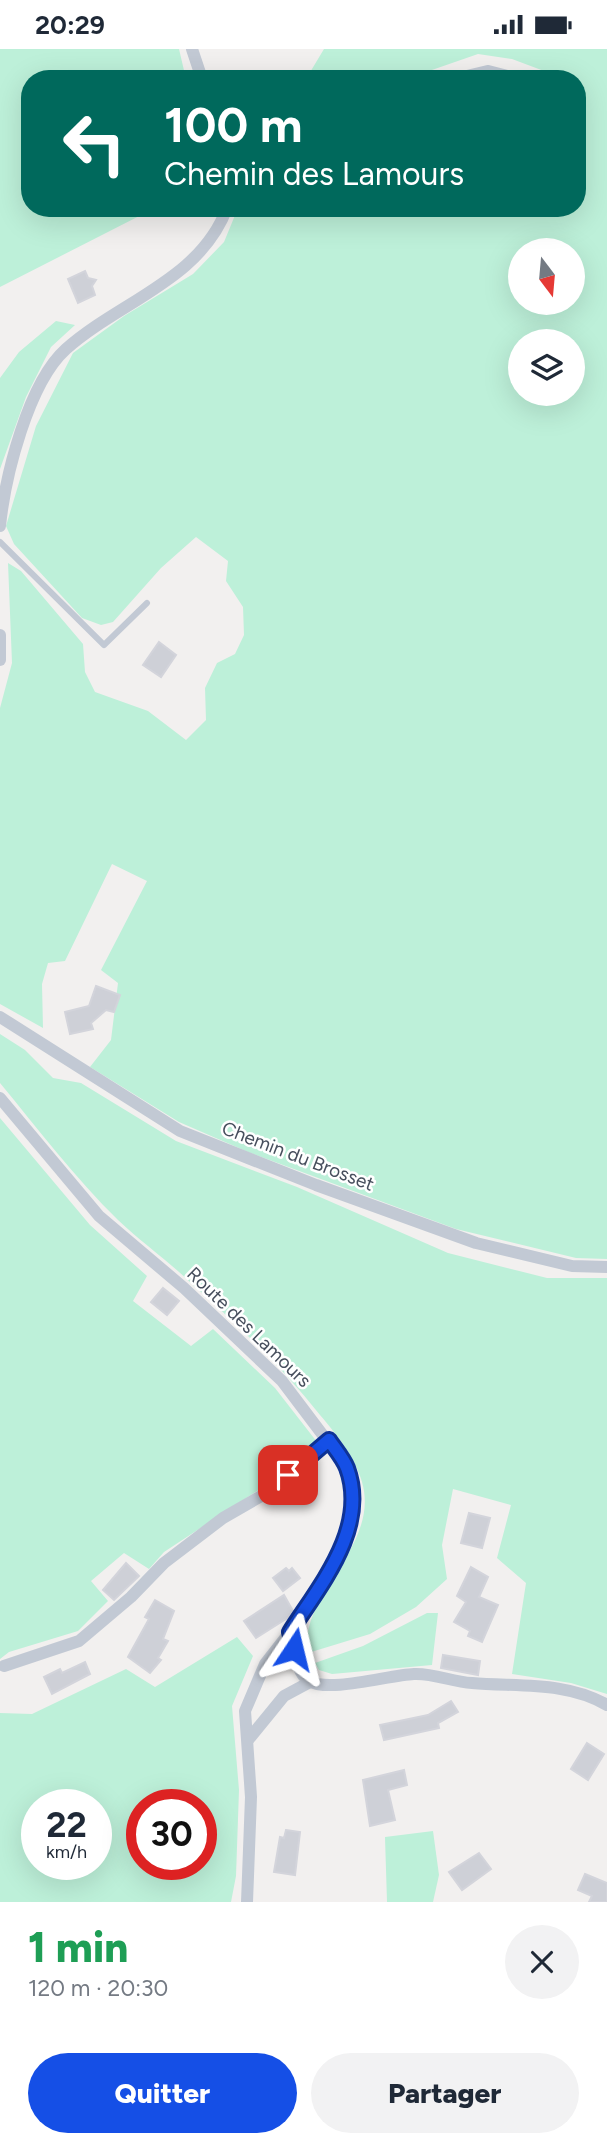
<!DOCTYPE html>
<html lang="fr">
<meta charset="utf-8">
<style>
:root{--surface:#fff;--page:#f2f2f3;--text:#1f2937;--muted:#747a83;--accent:#154fe6}
body{margin:0;font-family:Figtree,sans-serif;background:var(--page);color:var(--text);height:100vh;display:flex;flex-direction:column;font-size:26px;white-space:nowrap}
*{box-sizing:border-box;margin:0}
p{font-size:23px;color:var(--muted)}
.icon{flex:none;width:38px;height:38px;fill:none;stroke:currentColor;stroke-width:2;stroke-linecap:round;stroke-linejoin:round}
.map{position:relative;height:1853px;overflow:hidden}
.drawer{display:flex;flex-direction:column;background:var(--surface);flex:1}
.drawer>*{flex:none}
.banner{position:absolute;left:21px;top:21px;width:565px;height:147px;border-radius:28px;box-shadow:0 7px 28px #0002;background:#00695c;color:#fff;overflow:hidden}
.needle{width:46px;rotate:164deg}
.fabs{position:absolute;left:508px;top:189px;display:grid;gap:14px}
.fabs a{display:grid;place-items:center;width:77px;height:77px;border-radius:50%;background:var(--surface);box-shadow:0 7px 28px #0002;font-size:35px}
.speed{position:absolute;left:21px;top:1740px;display:flex;gap:14px;font-size:35px;font-weight:700;text-align:center}
.speed>*{display:grid;place-content:center;width:91px;height:91px;border-radius:50%;background:var(--surface);box-shadow:0 7px 28px #0002;line-height:1}
.speed small{font-size:18px;font-weight:400}
.speed .limit{border:10px solid #d22;background:#fff;color:#111}
.pin{position:absolute;display:grid;place-items:center;width:60px;height:60px;color:#fff;margin:-30px;border-radius:14px;box-shadow:0 4px 10px #0006}
.me{position:absolute;width:77px;margin:-38px;rotate:10deg;stroke-linejoin:round;filter:drop-shadow(0 0 5px #0008)}
.turn{display:flex;align-items:center;gap:24px;height:147px;padding:0 28px;font-size:32px}
.turn .icon{width:91px;height:91px;stroke-width:2.5}
.turn b{display:block;font-size:49px;line-height:60px}
.round{display:grid;place-items:center;flex:none;width:74px;height:74px;border-radius:37px;background:var(--page)}
.summary{display:flex;align-items:center;justify-content:space-between;height:119px;padding:0 28px}
h1{font-size:42px;font-weight:800;line-height:52px;color:#1e9e55}
.primary-button{display:flex;gap:14px;margin-top:auto;padding:14px 28px}
.primary-button a{flex:1;height:80px;border-radius:42px;background:var(--accent);color:#fff;font-size:28px;font-weight:800;line-height:80px;text-align:center}
.primary-button a+a{background:var(--page);color:var(--text)}
.status{display:flex;justify-content:space-between;align-items:center;height:49px;padding:0 35px;background:var(--surface);direction:ltr}
.status svg{height:19px;fill:currentColor}
.map>svg:first-child{display:block}
</style>
<div class="status"><b>20:29</b><svg viewBox="0 0 49 12"><path d="M0 12V9h3v3zM5 12V6h3v6zM10 12V3h3v9zM15 12V0h3v12zM26 1h20v11H26zM47 4h2v5h-2z"/></svg></div>
<div class="map">
<svg width="607" height="1853" viewBox="0 0 607 1853">
<rect width="100%" height="100%" fill="#f2f0ef"/>
<!-- green -->
<g fill="#bdf0d9" fill-rule="evenodd">
<polygon points="0,0 179,0 186,30 30,30 30,159 155,159 0,238"/>
<path d="M324,0H607V1210L576,1209L456,1180L248,1103L179,1073L90,1018L111,991L118,934L101,921L147,832L112,815L65,912L48,914L42,935L43,979L0,955V659L12,614L8,514L21,522L83,595L85,623L95,643L148,662L186,691L206,671L205,639L217,614L235,605L244,586L243,558L226,532L228,512L196,488L161,519L113,573L101,576L82,569L14,495L6,477L36,377L73,304L124,267L193,225L224,193L238,159H578V30H554L544,22L512,10L478,5L406,30H306ZM520,201H572V254H520ZM520,292H572V345H520Z"/>
<polygon points="56,272 75,276 51,298 26,348 0,420 0,329 19,303"/>
<path d="M0,985L25,1001L53,1029L81,1034L176,1092L297,1138L448,1204L547,1229H607V1645L571,1634L512,1625L526,1534L497,1509L511,1456L453,1440L442,1496L447,1530L416,1558L370,1585L308,1604C297,1547 381,1498 362,1433C355,1408 336,1385 320,1366C281,1317 237,1275 190,1233C167,1211 141,1193 118,1171C75,1129 38,1080 0,1034Z"/>
<polygon points="0,1069 90,1176 147,1227 133,1252 191,1297 213,1280 275,1339 317,1393 266,1436 164,1503 149,1520 124,1504 91,1532 108,1552 78,1582 9,1603 0,1610"/>
<polygon points="427,1564 438,1564 432,1616 332,1625 319,1621 315,1614 363,1597"/>
<path d="M237,1588L253,1607L232,1657L239,1741L236,1827L231,1853H0V1664L32,1665L126,1620L155,1638ZM37,1755H96V1815H37ZM142,1755H201V1815H142Z"/>
<polygon points="433,1782 439,1826 433,1853 387,1853 385,1788"/>
</g>
<!-- building -->
<g fill="#ced0d7" stroke="#d3d4db" stroke-width="2">
<polygon points="85,222 88,229 96,231 92,237 95,246 78,254 68,230"/>
<polygon points="159,593 176,606 161,628 143,616"/>
<polygon points="96,937 120,946 114,963 106,961 91,974 93,980 70,985 65,963 89,957"/>
<polygon points="163,1239 179,1252 167,1266 151,1253"/>
<polygon points="469,1464 490,1469 482,1499 461,1494"/>
<polygon points="126,1514 139,1527 114,1551 103,1541"/>
<polygon points="471,1518 488,1528 479,1548 498,1556 482,1593 468,1587 470,1582 454,1573 466,1553 457,1547"/>
<polygon points="286,1519 289,1522 292,1519 300,1529 283,1542 273,1529"/>
<polygon points="284,1546 293,1562 289,1568 256,1589 244,1572"/>
<polygon points="155,1551 174,1562 163,1590 168,1592 158,1609 161,1611 150,1624 128,1608 149,1570 145,1568"/>
<polygon points="443,1606 480,1612 478,1626 441,1619"/>
<polygon points="85,1613 90,1625 52,1645 44,1628 60,1620 62,1624"/>
<polygon points="451,1652 458,1663 438,1674 439,1679 384,1691 380,1676 428,1666"/>
<polygon points="587,1694 604,1705 588,1731 571,1720"/>
<polygon points="404,1721 407,1736 388,1741 395,1771 370,1777 363,1731"/>
<polygon points="286,1781 300,1783 295,1826 274,1823 280,1788 284,1789"/>
<polygon points="479,1804 491,1820 462,1841 449,1823"/>
<polygon points="585,1825 607,1834 607,1853 589,1853 592,1847 578,1841"/>
</g>
<g fill="none" stroke-linecap="round" stroke-linejoin="round">
<!-- lane -->
<g stroke="#c2c9d4" stroke-width="6">
<polyline points="442,30 488,19 532,30"/>
<polyline points="0,493 104,596 147,554"/>
</g>
<!-- street -->
<g stroke="#c2c9d4" stroke-width="12">
<polyline points="192,0 202,30"/>
<path d="M0,477C5,428 28,334 66,300C120,252 200,231 227,159"/>
<polyline points="0,586 0,611"/>
<polyline points="0,968 180,1082 316,1136 476,1194 572,1217 607,1218"/>
<polyline points="0,1049 99,1167 184,1239 282,1332 347,1418 352,1444 351,1471 342,1499 290,1583 265,1615 245,1662 251,1748 247,1853"/>
<path d="M290,1583C294,1597 296,1625 309,1632C329,1644 389,1626 414,1625C434,1624 452,1633 472,1634C517,1638 566,1632 607,1656"/>
<polyline points="4,1617 79,1592 131,1548 164,1514 223,1469 270,1442 329,1391"/>
<polyline points="248,1691 284,1647 310,1633"/>
</g>
</g>
<g fill="none" stroke-linecap="round" stroke-linejoin="round">
<!-- route casing -->
<g stroke="#0e3396" stroke-width="18">
<path id="route" d="M288,1426L329,1391C335,1400 343,1409 347,1419C369,1479 320,1536 290,1583L294,1600"/>
</g>
<!-- route -->
<use href="#route" stroke="#154fe6" stroke-width="12"/>
</g>
<g text-anchor="middle" dominant-baseline="central" stroke-width="5" stroke-linejoin="round" paint-order="stroke">
<!-- street labels -->
<g font-size="19" fill="#474f5d" stroke="#fff">
<text transform="translate(298 1107) rotate(21)">Chemin du Brosset</text>
<text transform="translate(249 1278) rotate(44)">Route des Lamours</text>
</g>
</g>
</svg>
<div class="fabs">
<a><svg class="needle" viewBox="-14 -14 28 28"><path d="M0-13l5 13h-10z" fill="#e53935"/><path d="M0 13l5-13h-10z" fill="#747a83"/></svg></a>
<a><svg class="icon" aria-label="layers" viewBox="0 0 24 24"><path d="M12 4l9 5-9 5-9-5zM3 14l9 5 9-5"/></svg></a>
</div>
<div class="speed"><div>22<small>km/h</small></div><div class="limit">30</div></div>
<div class="pin" style="left:288px;top:1426px;background:#d93025"><svg class="icon" aria-label="arrive" viewBox="0 0 24 24"><path d="M6 21V4h12l-3 4 3 4H6"/></svg></div>
<svg class="me" style="left:294px;top:1600px" viewBox="-20 -20 40 40"><path d="M0-17L14 15 0 8-14 15z" fill="#154fe6" stroke="#fff" stroke-width="4"/></svg>
<div class="banner">
<div class="turn"><svg class="icon" aria-label="left" viewBox="0 0 24 24"><path d="M17 20v-9H6M10 6l-5 5 5 5"/></svg><div><b>100 m</b>Chemin des Lamours</div></div>
</div>
</div>
<section class="drawer">
<div class="summary"><div><h1>1 min</h1><p>120 m · 20:30</p></div><a class="round"><svg class="icon" aria-label="close" viewBox="0 0 24 24"><path d="M6 6l12 12M18 6L6 18"/></svg></a></div>
<div class="primary-button"><a>Quitter</a><a>Partager</a></div>
</section>
